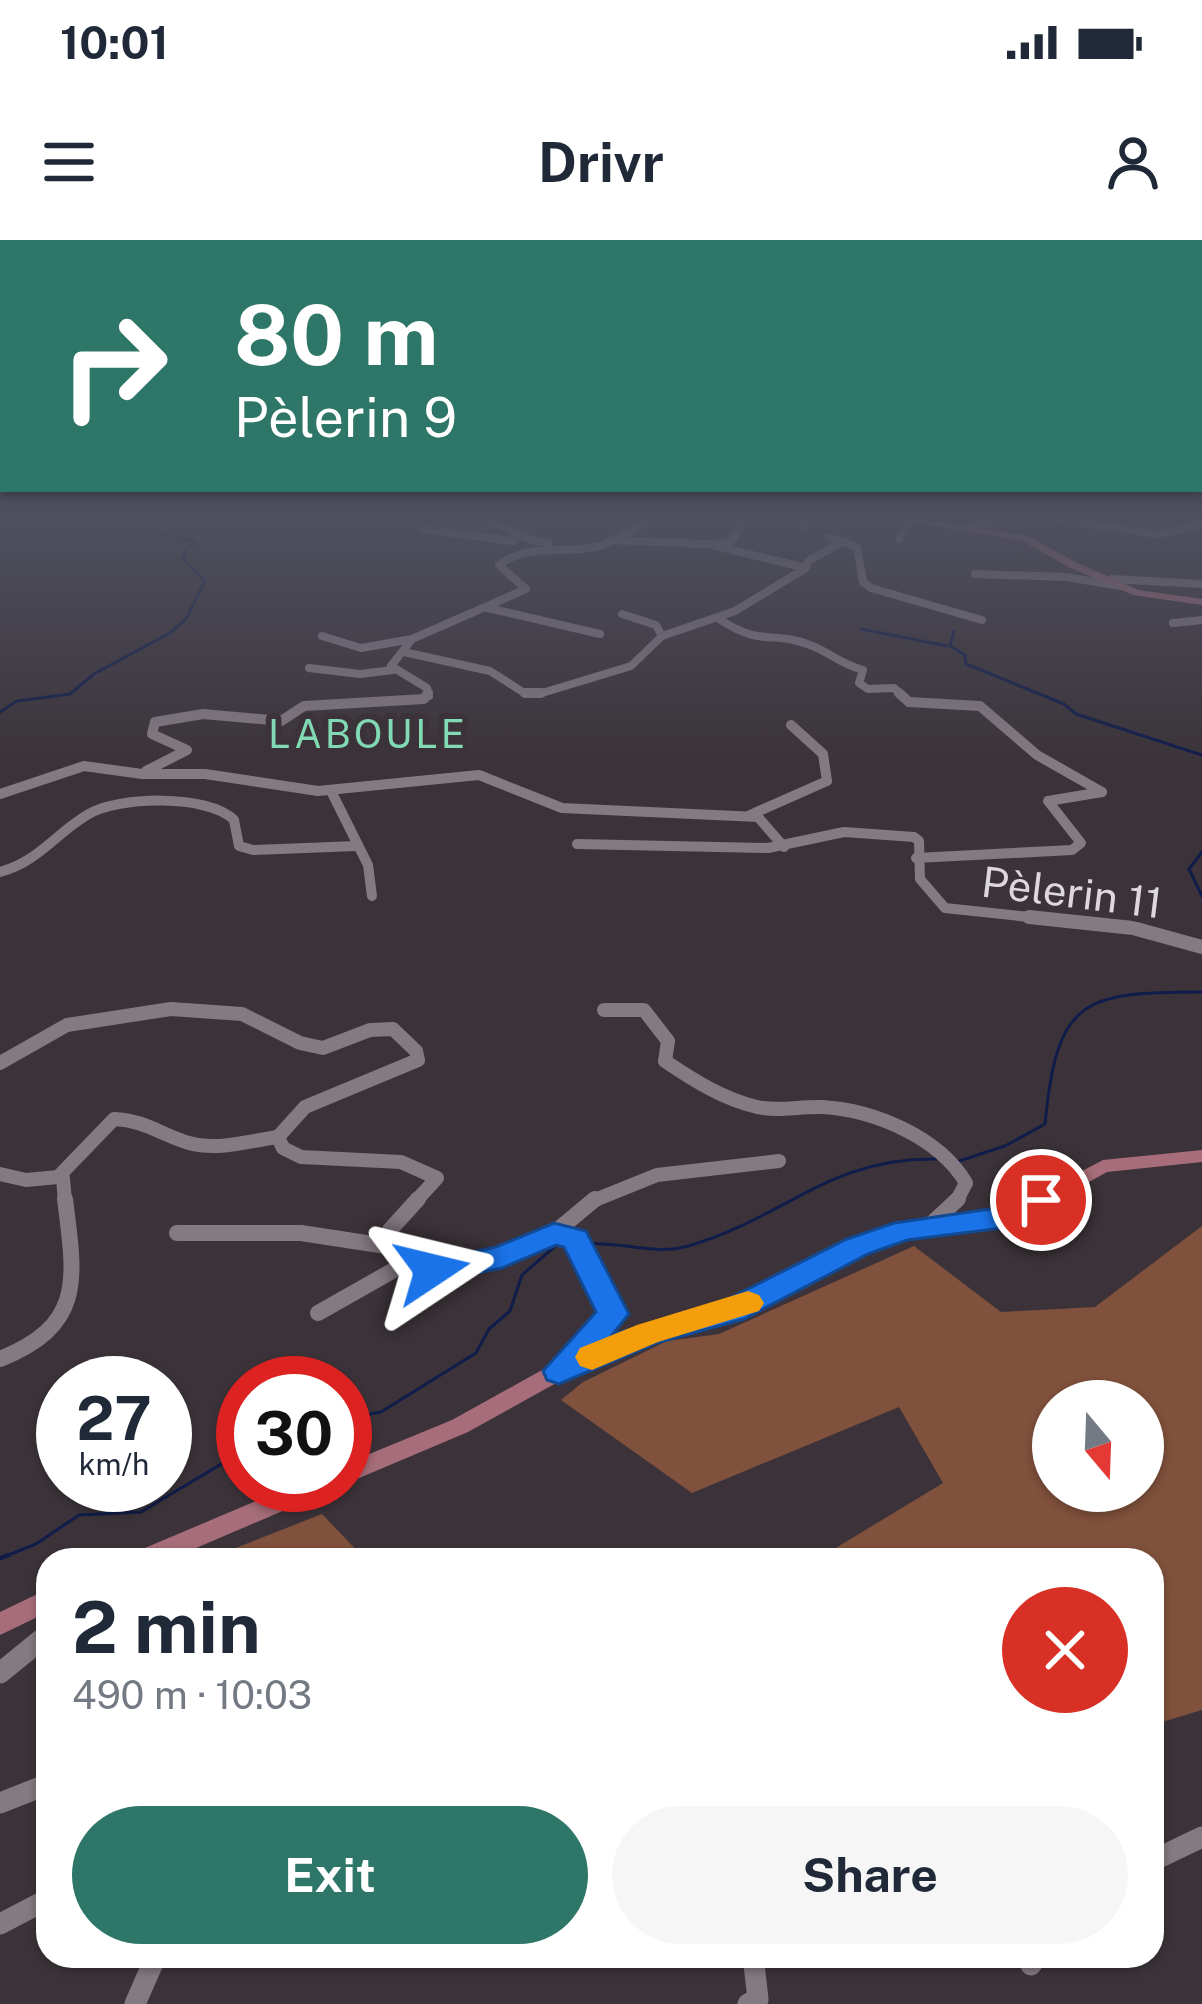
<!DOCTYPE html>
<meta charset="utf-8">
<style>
:root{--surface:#fff;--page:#f6f6f7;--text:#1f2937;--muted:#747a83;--accent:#2e7667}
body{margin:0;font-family:"Public Sans",sans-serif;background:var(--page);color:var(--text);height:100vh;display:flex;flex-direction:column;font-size:45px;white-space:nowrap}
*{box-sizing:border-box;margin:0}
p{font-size:39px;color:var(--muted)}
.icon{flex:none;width:66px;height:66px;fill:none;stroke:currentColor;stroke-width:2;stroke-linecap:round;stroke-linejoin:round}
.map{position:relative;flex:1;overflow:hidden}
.details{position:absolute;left:36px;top:1308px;width:1128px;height:420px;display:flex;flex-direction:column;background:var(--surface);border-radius:36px;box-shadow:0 3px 9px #0004}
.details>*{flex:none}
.banner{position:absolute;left:0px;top:0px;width:1203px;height:252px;box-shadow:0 3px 9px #0004;background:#2e7667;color:#fff;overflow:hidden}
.needle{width:78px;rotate:161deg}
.buttons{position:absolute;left:1032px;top:1140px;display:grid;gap:24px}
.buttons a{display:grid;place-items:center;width:132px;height:132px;border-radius:50%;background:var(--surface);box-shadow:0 3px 9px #0004;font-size:60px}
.speed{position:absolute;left:36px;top:1116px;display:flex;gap:24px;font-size:60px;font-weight:700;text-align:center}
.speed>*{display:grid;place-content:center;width:156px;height:156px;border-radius:50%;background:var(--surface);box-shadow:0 3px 9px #0004;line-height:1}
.speed small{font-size:30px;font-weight:400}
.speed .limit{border:18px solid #d22;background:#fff;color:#111}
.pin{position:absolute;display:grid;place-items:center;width:102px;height:102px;color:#fff;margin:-51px;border:6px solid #fff;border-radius:50%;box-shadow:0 3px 12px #0007}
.me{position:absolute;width:132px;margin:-66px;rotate:80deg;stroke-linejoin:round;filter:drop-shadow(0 0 9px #0008)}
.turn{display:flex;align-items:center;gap:42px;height:252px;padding:0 36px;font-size:54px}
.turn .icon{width:156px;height:156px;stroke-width:2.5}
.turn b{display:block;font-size:84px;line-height:102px}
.round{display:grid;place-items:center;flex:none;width:126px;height:126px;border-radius:63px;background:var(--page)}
.head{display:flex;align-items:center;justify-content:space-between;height:204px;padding:0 36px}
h1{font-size:72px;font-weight:700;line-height:90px}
.cta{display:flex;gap:24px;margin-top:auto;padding:24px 36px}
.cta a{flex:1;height:138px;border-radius:72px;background:var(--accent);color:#fff;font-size:48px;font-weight:700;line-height:138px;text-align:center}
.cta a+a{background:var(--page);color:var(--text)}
.status{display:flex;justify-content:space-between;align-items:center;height:84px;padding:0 60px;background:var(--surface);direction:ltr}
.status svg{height:33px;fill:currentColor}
header{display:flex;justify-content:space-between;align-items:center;height:156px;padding:0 36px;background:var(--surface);font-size:54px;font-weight:700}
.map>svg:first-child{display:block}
</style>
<div class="status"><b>10:01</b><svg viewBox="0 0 49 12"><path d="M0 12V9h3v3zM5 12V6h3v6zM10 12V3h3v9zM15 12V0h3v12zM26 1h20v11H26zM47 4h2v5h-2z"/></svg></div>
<header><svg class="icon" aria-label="menu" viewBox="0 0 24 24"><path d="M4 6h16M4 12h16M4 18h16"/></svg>Drivr<svg class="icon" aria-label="person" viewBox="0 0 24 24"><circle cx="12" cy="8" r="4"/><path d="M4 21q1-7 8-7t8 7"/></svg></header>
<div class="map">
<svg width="1202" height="1764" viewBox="0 0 1202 1764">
<rect width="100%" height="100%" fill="#3b3339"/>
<!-- green -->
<g fill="#80513c" fill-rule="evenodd">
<path d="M1202,986V1470L1152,1485V1320H816L943,1243L899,1167L692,1253L561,1160L583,1142L667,1101L719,1094L914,1006L1001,1072L1095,1067ZM1053,1161H1143V1251H1053Z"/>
<polygon points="322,1274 366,1320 205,1320"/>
</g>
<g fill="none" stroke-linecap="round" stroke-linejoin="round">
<!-- stream-far1 -->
<g stroke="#101d4a" stroke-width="3">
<polyline points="861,389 947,406"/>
<polyline points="954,391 950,406 965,415 966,424 1064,464 1076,474 1202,515"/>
<polyline points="0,472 17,461 70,454 94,434 170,393 186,379 205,341 182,317 194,302 141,288 140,277"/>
<polyline points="1202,612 1189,629 1202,656"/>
<path d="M959,921L1005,906L1045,884C1057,759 1082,752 1202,752"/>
<path d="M587,1004C622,1001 654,1016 688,1006C786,978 828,917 938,919"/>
<polyline points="345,1179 381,1172 476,1113 489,1089 510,1071 522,1035 560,1002"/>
<polyline points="1,1318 36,1304 79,1275 141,1272 243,1211"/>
</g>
<!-- stream -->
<polyline stroke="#101d4a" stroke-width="4.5" points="0,1318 9,1315"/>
<!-- minor-far4 -->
<g stroke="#847a81" stroke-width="8">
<polyline points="482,277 528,299 548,303"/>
<polyline points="1044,277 1158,294 1202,284"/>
<polyline points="804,287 809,277"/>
<polyline points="971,287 1013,277"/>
<polyline points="423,289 513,301"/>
<polyline points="829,297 857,307 863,342 871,348 982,380"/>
<polyline points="899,299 910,280"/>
<polyline points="718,304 731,302 747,277"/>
<polyline points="806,328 808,321 844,301"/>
<polyline points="975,334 1066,337 1121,346"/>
<polyline points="1112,339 1202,344"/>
<polyline points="488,368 600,394"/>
<polyline points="622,374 656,385 662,396"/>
<path d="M718,378C761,408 772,390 810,405C829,412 839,423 863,430L859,443L868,449L894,448L903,456"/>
<polyline points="1173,383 1202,380"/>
<path d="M322,396L361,408L412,399L526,349L499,325C530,301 564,316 599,306C621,300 638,284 659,277"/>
<polyline points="412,399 391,426 427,448 429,456"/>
<polyline points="404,412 490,431 526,454 542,453 631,426 662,396 735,371 806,328 708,304 612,300"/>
<polyline points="309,428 360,434 393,430"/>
</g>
<!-- minor-far3 -->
<g stroke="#847a81" stroke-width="10">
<polyline points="525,453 541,453"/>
<polyline points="899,453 909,462 980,466 1037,515 1102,552"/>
<polyline points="146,531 187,510 152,494 155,482 203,474 281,481 304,466 424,459 428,453"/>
<polyline points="331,551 368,625 372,656"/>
<polyline points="0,554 84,526 142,534 205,534 318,551 479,535 562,568 758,577 784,607"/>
<polyline points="750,575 827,541 823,514 791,485"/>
<polyline points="577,604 768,608 844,592 914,597 919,601 920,639 945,668 1057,680"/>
<polyline points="916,618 1072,610 1081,603 1048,561 1102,552"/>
<path d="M0,632C39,621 54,595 87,575C116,556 209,554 234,580L239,606L253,610L357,606"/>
</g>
<!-- minor-far2 -->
<g stroke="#847a81" stroke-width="14">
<polyline points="1029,677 1133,688 1202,707"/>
<path d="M604,770H644L668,801L665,821C693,840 723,859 757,867C779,872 800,866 822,867C874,870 939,897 966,943L956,962"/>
<polyline points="0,823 67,785 171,769 242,774 300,803 323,808 370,790 393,789 416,811 418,820 305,867 278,897 283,908 301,917 401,922 437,938 415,962"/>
<path d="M0,934L26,940L58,937L114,879C144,880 162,895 189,903C218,911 249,901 278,897"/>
<polyline points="63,938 65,962"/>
<polyline points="590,962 657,935 779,921"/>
</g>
<!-- minor-far1 -->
<g stroke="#847a81" stroke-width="16">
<path d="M418,959L390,990L386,1006L401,1026C433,1032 464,1029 495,1019C523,1010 544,989 575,999L613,1074L567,1123"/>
<polyline points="927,988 958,959"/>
<polyline points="177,993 301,993 386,1006"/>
<polyline points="553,994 595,959"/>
<polyline points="318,1073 401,1026"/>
<path d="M0,1119C85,1085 75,1039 65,959"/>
</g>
<!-- minor -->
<g stroke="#847a81" stroke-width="21">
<polyline points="0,1433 48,1394"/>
<polyline points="0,1563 48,1544"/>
<polyline points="1152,1621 1202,1597"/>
<polyline points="0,1684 48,1659"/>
<polyline points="1031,1725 1037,1716"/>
<polyline points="135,1764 156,1716"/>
<polyline points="748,1764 758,1759 753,1716"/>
</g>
<!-- major -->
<g fill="#a76d7a" fill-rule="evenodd">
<polygon points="883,277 906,277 1028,296 1077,323 1139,350 1202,359 1202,365 1133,355 1069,327 1022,301"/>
<polygon points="1202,910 1202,922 1107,932 1017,982 906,997 865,1011 740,1076 653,1100 567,1137 468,1192 345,1244 345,1224 452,1180 551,1125 641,1087 727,1065 851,1001 904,983 1006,971 1103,920"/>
<polygon points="294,1245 331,1245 327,1252 168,1320 130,1320 133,1313"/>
<polygon points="48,1349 48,1372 0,1395 0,1372"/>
</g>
</g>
<!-- sky -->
<linearGradient id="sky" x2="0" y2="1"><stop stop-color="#201c1f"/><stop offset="0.53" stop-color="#4f505f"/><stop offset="1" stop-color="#4f505f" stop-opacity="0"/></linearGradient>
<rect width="1202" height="524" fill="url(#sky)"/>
<!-- route -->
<polygon fill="#1a73e8" stroke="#114b97" stroke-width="3" points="1041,950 1051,953 1055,960 1051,967 1010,987 907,1000 868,1014 744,1079 656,1103 559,1144 547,1140 543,1131 596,1072 564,1007 556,1005 502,1028 432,1042 421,1038 416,1030 421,1023 496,1007 554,983 586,991 629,1074 612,1095 724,1061 847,999 894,983 1004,967"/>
<!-- slow -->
<polygon fill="#f59e0b" points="748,1051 759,1055 764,1063 759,1071 658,1102 592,1130 580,1126 575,1117 580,1108 637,1085"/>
<g text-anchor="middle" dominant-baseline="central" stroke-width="12" stroke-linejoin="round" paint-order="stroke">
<!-- far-quarter labels -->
<g font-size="39" letter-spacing="3" fill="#82dab5" stroke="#3b3339">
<text x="368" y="494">LABOULE</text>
</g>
<!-- street labels -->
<g font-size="42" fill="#ddd8db" stroke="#3b3339">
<text transform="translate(1072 652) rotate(7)">Pèlerin 11</text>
</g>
</g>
</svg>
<div class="buttons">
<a><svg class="needle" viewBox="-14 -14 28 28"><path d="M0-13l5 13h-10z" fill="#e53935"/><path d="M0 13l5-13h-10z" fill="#747a83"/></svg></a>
</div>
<div class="speed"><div>27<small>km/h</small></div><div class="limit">30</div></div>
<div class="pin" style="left:1041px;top:960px;background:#d93025"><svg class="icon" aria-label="arrive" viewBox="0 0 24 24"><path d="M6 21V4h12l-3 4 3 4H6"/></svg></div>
<svg class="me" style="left:432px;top:1030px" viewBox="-20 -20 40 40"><path d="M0-17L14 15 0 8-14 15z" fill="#1a73e8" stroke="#fff" stroke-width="4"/></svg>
<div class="banner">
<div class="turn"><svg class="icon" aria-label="right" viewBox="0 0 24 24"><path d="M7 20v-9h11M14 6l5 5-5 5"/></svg><div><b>80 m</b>Pèlerin 9</div></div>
</div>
<section class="details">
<div class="head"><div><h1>2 min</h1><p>490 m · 10:03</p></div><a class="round" style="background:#d93025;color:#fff"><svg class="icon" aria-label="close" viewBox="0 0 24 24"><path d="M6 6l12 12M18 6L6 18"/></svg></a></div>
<div class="cta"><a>Exit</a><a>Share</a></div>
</section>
</div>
